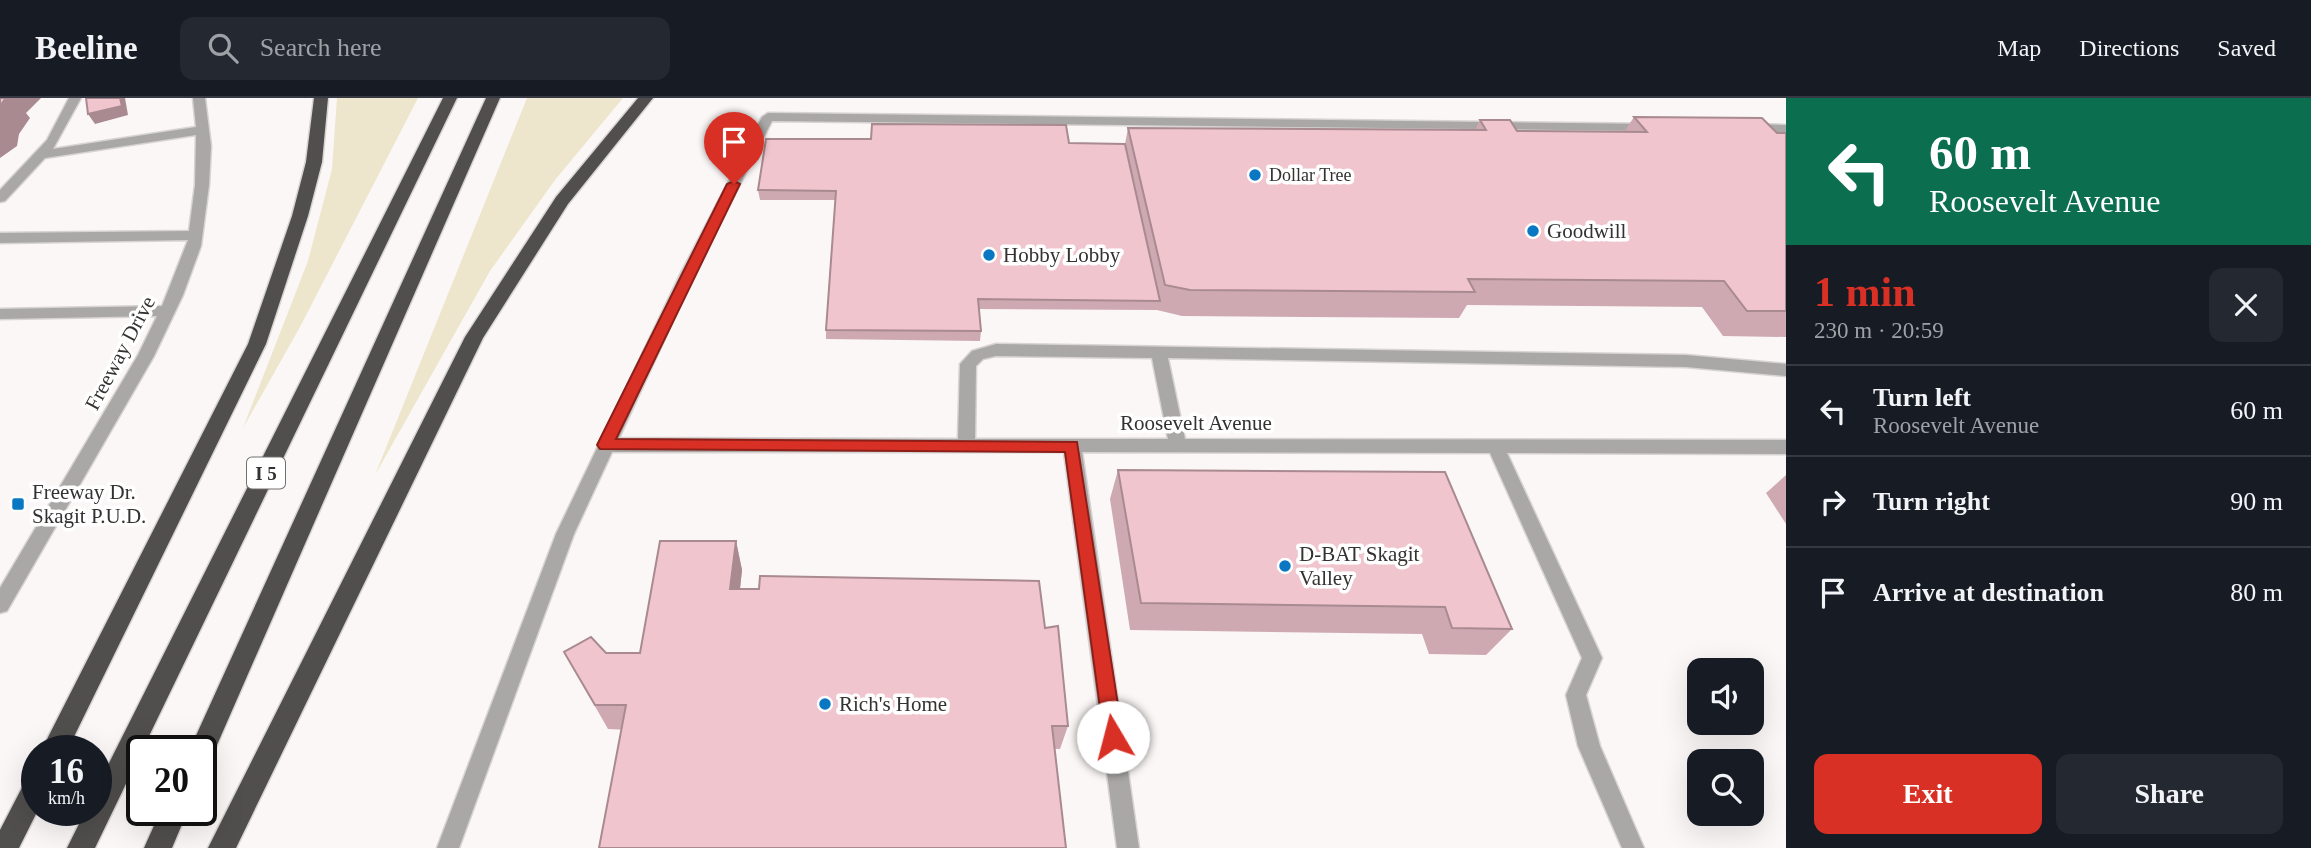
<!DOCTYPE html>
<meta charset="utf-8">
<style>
:root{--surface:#171b24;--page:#242831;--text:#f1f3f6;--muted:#9ea1a6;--line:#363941;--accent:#d93025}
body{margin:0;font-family:Georgia,serif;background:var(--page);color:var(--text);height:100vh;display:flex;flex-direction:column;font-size:26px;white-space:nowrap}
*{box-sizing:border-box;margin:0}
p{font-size:23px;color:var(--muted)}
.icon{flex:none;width:38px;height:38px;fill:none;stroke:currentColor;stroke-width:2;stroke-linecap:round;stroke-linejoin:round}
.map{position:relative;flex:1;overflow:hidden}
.details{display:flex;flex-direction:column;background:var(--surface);width:525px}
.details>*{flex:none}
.top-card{background:#0b6e4f;color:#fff;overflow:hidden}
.buttons{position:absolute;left:1687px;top:560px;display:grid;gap:14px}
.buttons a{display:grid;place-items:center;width:77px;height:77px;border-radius:14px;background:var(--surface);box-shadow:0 7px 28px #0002;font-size:35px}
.speed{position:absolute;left:21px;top:637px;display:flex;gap:14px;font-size:35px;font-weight:700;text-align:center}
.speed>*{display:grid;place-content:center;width:91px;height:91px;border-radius:50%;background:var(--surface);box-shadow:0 7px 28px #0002;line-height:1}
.speed small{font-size:18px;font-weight:400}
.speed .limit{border:4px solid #111;border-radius:10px;background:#fff;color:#111}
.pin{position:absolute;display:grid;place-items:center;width:60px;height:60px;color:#fff;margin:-72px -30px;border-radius:50% 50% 50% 0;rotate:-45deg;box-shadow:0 0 7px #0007}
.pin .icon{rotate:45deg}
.me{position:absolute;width:77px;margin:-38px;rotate:352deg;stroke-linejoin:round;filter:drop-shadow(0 0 5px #0008)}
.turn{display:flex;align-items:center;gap:24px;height:147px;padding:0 28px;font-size:32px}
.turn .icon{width:91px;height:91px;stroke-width:2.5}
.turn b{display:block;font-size:49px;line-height:60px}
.round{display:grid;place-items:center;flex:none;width:74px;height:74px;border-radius:14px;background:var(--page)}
.head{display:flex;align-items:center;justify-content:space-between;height:119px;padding:0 28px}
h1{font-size:42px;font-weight:600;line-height:52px;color:var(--accent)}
.cta{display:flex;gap:14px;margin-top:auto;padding:14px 28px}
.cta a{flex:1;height:80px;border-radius:14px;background:var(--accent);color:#fff;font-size:28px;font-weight:600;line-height:80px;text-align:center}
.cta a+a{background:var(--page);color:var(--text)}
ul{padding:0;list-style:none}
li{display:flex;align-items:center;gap:21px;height:91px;padding:0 28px;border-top:2px solid var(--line)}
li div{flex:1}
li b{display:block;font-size:26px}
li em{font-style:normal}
header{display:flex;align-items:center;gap:42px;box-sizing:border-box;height:98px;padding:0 35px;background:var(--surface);border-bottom:2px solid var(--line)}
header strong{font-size:33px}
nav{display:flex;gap:38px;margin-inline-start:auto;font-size:24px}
.search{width:490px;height:63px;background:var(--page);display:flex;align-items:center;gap:18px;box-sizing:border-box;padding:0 24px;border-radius:14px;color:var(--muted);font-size:26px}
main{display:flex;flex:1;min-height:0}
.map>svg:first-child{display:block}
</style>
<header>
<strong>Beeline</strong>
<div class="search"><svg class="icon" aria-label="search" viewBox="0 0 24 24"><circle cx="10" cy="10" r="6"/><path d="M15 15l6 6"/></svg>Search here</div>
<nav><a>Map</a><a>Directions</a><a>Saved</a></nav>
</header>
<main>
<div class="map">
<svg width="1786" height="750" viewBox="0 0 1786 750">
<rect width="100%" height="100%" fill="#fbf7f6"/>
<!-- green -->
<g fill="#ede5cc">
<polygon points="337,0 418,0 300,229 243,330 308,163 332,71"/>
<polygon points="527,0 623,0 555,82 490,173 375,377"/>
</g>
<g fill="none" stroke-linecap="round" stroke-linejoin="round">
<!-- minor casing -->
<g stroke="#d7d4d3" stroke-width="3">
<g id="minor">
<polygon points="69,0 81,0 53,51 196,29 193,0 205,0 211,48 209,87 201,148 183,197 154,258 7,513 0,515 0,490 138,257 157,218 0,221 0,211 162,208 188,142 0,145 0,135 189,133 195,87 196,37 45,60 5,103 0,104 0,92 47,42"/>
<path d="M768,15L1655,26L1656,29L1650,33L772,23L694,177L619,340L958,341L960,266L972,253L996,246L1686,257L1786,266V278L1686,269L1168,260L1185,341L1786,342V356L1507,355L1602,560L1586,597L1600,648L1644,750H1622L1578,648L1566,597L1582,560L1490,355L1082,354L1139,750H1117L1064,354H612L574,436L459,750H437L556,436L680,177L762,19ZM996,258L1152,260L1168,341H975L976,268L983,261Z"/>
<polygon points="1751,26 1786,27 1786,35 1746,33 1745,30"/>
</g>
</g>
<!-- highway casing -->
<g stroke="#d7d4d3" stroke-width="3">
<g id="highway">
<polygon points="314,0 328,0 322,64 308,118 266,246 67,653 41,653 248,246 292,118 306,64"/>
<polygon points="443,0 457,0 95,750 67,750 86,712 96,712 96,691"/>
<polygon points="486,0 500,0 210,663 201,666 201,653 189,653"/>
<polygon points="638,0 653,0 568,106 483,240 236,750 208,750 465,239 556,99"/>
<polygon points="37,674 38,712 19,750 0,750 0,732 28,678"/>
<polygon points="161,712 188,712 172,750 144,750"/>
</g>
</g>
<!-- minor -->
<use href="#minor" fill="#a9a8a7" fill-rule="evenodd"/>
<!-- highway -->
<use href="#highway" fill="#514f4d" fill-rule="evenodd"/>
</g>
<!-- wall -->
<g fill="#cea9b1">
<polygon points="1634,19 1777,35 1786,35 1786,239 1723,238 1702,209 1467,207 1459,220 1182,218 1157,212 979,211 981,233 980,243 826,241 826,232 836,102 760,102 758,92 1069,45 1125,46 1128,30 1475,32 1480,22 1517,33 1624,34"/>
<polygon points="1118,372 1512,531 1486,557 1429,556 1422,536 1130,532 1110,401"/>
<polygon points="1786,377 1786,426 1766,395"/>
<polygon points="736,443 742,472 740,491 1045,530 1068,628 1060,651 608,631 564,554 640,555"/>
</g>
<!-- shaded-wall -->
<g fill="#a88a90">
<polygon points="6,0 41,0 26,15 30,20 19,36 17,48 0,60 0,8"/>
<polygon points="120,0 125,0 128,17 95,26 88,16"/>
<polygon points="736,443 742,472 737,518 730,491"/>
</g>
<!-- building -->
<g fill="#f0c5ce" stroke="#a88a90" stroke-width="2">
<polygon points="0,0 6,0 0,8"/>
<polygon points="86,0 120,0 122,8 88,16"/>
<polygon points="1634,19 1762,20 1777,35 1786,35 1786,213 1747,213 1724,183 1468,181 1475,194 1190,192 1165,187 1128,30 1486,32 1480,22 1510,22 1517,33 1647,34"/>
<polygon points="872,26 1066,27 1069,45 1125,46 1160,203 978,201 981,233 826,232 836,93 758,92 766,41 871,41"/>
<polygon points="1118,372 1445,374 1512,531 1452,530 1445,509 1141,505"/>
<polygon points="660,443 736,443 730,491 759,491 760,478 1039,483 1045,530 1058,528 1068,628 1052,628 1066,750 599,750 626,607 595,607 564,554 591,539 606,555 640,555"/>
</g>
<!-- route -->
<polygon fill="#d93025" stroke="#8d1f18" stroke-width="2" points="734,83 740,86 616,341 1077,344 1123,639 1120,646 1113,648 1106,646 1104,639 1065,354 600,351 597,347 727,86"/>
<!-- markers -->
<g fill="#0a77c2" stroke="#fff" stroke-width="2.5">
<circle cx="1255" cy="77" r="7"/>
<circle cx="1533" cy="133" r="7"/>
<circle cx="989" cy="157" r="7"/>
<rect x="11" y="399" width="14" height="14" rx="3.5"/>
<circle cx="1285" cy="468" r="7"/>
<circle cx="825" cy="606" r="7"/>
</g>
<g text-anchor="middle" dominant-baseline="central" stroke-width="7" stroke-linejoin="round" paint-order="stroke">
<!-- far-poi labels -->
<g font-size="18" fill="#333231" stroke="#fff" text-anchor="start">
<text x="1269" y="77">Dollar Tree</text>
</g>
<!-- shield labels -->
<rect fill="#fff" stroke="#70706f" stroke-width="2" x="247" y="359.5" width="38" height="31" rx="5"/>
<g font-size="19" font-weight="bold" fill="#333231">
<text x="266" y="375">I 5</text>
</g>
<!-- poi labels -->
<g font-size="21" fill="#333231" stroke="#fff" text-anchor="start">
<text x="1547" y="133">Goodwill</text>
<text x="1003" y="157">Hobby Lobby</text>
<text x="32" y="394">Freeway Dr.<tspan x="32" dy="24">Skagit P.U.D.</tspan></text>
<text x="1299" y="456">D-BAT Skagit<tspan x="1299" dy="24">Valley</tspan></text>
<text x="839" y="606">Rich's Home</text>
</g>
<!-- street labels -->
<g font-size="21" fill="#333231" stroke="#fff">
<text transform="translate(120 255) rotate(-62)">Freeway Drive</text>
<text x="1196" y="325">Roosevelt Avenue</text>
</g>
</g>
</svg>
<div class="buttons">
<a><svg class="icon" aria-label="sound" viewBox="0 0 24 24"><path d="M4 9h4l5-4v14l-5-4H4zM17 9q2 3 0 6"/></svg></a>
<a><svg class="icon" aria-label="search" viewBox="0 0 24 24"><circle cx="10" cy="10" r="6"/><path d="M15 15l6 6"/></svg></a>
</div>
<div class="speed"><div>16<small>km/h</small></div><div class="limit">20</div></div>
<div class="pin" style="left:734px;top:86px;background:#d93025"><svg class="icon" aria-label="arrive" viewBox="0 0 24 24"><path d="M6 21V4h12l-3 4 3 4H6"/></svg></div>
<svg class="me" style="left:1113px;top:639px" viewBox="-20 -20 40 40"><circle r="19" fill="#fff"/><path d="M0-13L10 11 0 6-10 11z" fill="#d93025"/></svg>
</div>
<section class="details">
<div class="top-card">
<div class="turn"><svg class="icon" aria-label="left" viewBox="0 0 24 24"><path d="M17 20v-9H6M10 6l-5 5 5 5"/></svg><div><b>60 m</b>Roosevelt Avenue</div></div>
</div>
<div class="head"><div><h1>1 min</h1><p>230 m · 20:59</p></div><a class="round"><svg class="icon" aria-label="close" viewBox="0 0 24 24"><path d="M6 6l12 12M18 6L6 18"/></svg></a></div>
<ul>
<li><svg class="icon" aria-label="left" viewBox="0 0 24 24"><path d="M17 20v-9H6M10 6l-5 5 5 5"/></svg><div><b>Turn left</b><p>Roosevelt Avenue</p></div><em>60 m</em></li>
<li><svg class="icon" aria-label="right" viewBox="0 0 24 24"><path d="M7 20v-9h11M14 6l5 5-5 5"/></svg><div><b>Turn right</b></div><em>90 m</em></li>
<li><svg class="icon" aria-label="arrive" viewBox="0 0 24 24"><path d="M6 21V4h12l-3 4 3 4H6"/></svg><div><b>Arrive at destination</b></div><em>80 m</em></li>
</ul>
<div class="cta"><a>Exit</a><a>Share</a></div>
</section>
</main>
